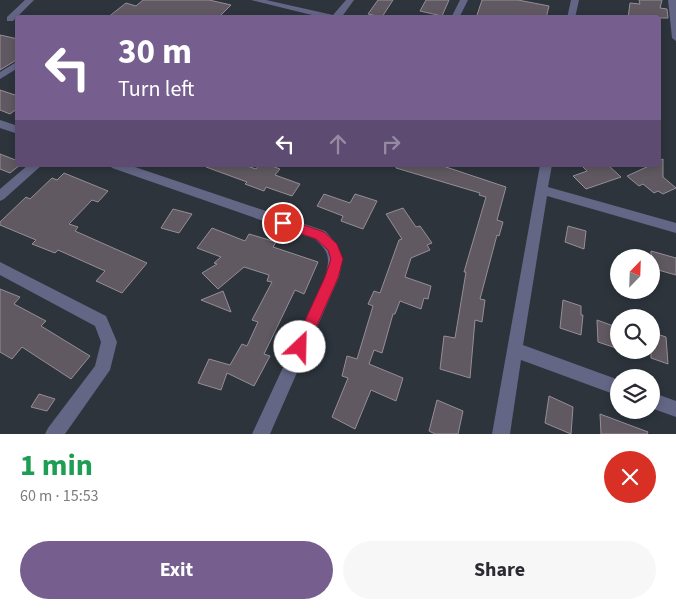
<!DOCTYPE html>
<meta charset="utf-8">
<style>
:root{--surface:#fff;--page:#f7f7f7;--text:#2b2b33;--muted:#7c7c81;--accent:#765e8e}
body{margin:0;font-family:"Source Sans 3",sans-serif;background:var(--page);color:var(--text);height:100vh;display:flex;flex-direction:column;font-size:19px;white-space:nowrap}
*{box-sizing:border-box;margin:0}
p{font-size:16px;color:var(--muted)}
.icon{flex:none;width:28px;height:28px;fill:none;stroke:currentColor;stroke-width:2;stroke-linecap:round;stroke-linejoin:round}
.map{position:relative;height:434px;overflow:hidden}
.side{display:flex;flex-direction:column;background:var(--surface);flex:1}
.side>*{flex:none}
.guide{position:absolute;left:15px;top:15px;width:646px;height:152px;border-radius:5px;box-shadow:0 2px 8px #0003;background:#765e8e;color:#fff;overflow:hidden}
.needle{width:32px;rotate:23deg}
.buttons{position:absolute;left:610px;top:249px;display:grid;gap:10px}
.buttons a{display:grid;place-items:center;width:50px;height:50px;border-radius:50%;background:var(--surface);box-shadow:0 2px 8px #0003;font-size:25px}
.pin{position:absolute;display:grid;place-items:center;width:42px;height:42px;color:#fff;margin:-21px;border:2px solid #fff;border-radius:50%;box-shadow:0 1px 5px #0007}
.me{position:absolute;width:55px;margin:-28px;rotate:24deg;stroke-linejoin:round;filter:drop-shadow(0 0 4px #0008)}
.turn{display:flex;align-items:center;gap:18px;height:105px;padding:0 20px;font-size:22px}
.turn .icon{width:65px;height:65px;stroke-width:2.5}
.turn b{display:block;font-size:35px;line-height:42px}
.lanes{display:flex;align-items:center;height:48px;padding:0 20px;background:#0003;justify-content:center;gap:25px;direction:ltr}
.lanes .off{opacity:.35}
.round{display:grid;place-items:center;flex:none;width:52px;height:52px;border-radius:26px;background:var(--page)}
.summary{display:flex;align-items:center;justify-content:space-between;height:85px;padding:0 20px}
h1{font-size:30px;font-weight:700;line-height:38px;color:#1e9e55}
.cta{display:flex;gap:10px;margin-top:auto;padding:10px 20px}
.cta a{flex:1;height:58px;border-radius:30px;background:var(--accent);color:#fff;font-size:20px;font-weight:700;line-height:58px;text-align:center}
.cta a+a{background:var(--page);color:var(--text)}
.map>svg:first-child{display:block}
</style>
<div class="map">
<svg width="676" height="434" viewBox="0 0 676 434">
<rect width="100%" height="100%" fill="#2d343c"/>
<!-- building -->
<g fill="#605961" stroke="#968e97">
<polygon points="143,0 209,0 231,5 218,18 107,18 126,3 136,6"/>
<polygon points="378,0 393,0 382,17 368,14"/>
<polygon points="426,0 449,0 442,16 420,11"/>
<polygon points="482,0 518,0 549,6 546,18 476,18"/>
<polygon points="639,0 662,0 660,8 667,9 668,18 628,18 630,3 640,4"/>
<polygon points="0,35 18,39 18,59 0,70"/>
<polygon points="0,90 18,96 18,108 10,114 0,110"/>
<polygon points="0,154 18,161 18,165 20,165 10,173 0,169"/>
<polygon points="663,159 663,177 676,188 663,194 658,191 654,193 643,184 639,186 627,176 651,165 659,165 659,161"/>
<polygon points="206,165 244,165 256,169 259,165 269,165 280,169 275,175 300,184 292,196 266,187 264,191 245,184 247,182 206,167"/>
<polygon points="396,165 440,165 506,187 497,220 503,222 499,236 497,235 480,299 485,300 482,322 475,320 470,378 440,369 444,336 455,338 466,272 464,272 486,197 479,195 480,193 396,168"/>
<polygon points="581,165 608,165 621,177 586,189 573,176 587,171"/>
<polygon points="64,173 108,191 98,202 92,200 69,224 78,227 75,231 147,263 122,293 96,281 105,271 58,250 55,253 32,244 36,240 0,225 0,222 26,197 30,199 52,178 57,180"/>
<polygon points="324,194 350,203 355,194 377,201 363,229 341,221 343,216 317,206"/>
<polygon points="403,208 416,227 420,226 432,243 427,245 430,250 411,258 405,277 431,286 428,299 424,298 421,309 400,301 395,314 393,314 382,353 374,350 369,364 403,378 396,401 371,390 355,429 332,417 348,378 342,376 347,356 357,359 373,306 368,304 374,291 380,293 399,240 402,239 386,214"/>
<polygon points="173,209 192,214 179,233 161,228"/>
<polygon points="568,226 586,231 584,249 565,242"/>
<polygon points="212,228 245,241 249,234 276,242 273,247 318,262 304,294 295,290 264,354 270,356 254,386 227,373 221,390 198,383 209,359 230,365 242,344 247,346 258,322 252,320 272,282 267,281 269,275 244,267 218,289 202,273 217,264 214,263 221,257 197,248"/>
<polygon points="651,251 676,258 676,275 651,268"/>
<polygon points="0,289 20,297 14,304 46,321 41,326 90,356 71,379 22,347 12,359 0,352"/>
<polygon points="223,291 231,312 201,300"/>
<polygon points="563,300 581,306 581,315 583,315 581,335 560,328"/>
<polygon points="597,320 619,328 619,349 598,342"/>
<polygon points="651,332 666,337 668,364 651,358"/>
<polygon points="39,394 55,399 47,411 31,407"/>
<polygon points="549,396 573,407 571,434 545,423"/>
<polygon points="437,400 463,411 458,434 435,434 429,431"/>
<polygon points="600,414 648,432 647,434 601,434"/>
</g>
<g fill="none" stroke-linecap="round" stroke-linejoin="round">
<!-- minor -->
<g fill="#646686" fill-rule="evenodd">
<polygon points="25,0 34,0 13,21 7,21 7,17"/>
<polygon points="251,0 266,0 333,15 346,0 354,0 341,18 324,18"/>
<polygon points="460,0 468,0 459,18 451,18"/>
<polygon points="571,0 579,0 575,18 567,18"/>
<polygon points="668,0 676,0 676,41 672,38"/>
<polygon points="18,61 18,68 0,79 0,72"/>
<polygon points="0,120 18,126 18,134 0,128"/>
<polygon points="28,165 42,165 4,199 0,201 0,189"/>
<path d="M110,165H129L325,231C340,246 344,257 339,277L270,434H252L325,277C330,258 330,253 315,239L112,168Z"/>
<polygon points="540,165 552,165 548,187 676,223 676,233 547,196 523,345 619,380 619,396 521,360 510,434 492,434"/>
<polygon points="0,262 106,316 117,342 110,370 65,434 45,434 48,428 95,366 101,342 95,326 0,275"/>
<polygon points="651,392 676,401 676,417 651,408"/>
</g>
</g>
<!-- route -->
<polygon fill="#e11d48" stroke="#92132f" points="283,218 324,232 337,244 343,259 338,278 305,352 300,354 295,352 293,347 325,277 331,259 328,250 316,239 279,226 277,223 279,219"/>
</svg>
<div class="buttons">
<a><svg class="needle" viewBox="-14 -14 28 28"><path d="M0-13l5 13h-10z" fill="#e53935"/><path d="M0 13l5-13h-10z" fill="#7c7c81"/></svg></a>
<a><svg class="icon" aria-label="search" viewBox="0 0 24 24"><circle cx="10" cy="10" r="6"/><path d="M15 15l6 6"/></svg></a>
<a><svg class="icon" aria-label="layers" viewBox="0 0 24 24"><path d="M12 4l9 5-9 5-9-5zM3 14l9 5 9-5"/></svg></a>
</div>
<div class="pin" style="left:283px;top:223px;background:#d93025"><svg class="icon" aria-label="arrive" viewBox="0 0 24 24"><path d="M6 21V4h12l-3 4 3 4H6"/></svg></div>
<svg class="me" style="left:300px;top:347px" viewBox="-20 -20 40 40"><circle r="19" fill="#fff"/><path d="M0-13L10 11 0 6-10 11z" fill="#e11d48"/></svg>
<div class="guide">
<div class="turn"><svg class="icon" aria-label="left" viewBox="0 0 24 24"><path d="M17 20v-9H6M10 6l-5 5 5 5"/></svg><div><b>30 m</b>Turn left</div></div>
<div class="lanes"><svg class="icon" aria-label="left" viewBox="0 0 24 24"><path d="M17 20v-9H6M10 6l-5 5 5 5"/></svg><svg class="icon off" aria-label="ahead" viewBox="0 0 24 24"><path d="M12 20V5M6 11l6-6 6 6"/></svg><svg class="icon off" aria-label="right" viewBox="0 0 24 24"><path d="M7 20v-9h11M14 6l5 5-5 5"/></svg></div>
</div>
</div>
<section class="side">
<div class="summary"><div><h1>1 min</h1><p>60 m · 15:53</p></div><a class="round" style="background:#d93025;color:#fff"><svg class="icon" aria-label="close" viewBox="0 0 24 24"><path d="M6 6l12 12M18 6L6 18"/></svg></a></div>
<div class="cta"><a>Exit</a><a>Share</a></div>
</section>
